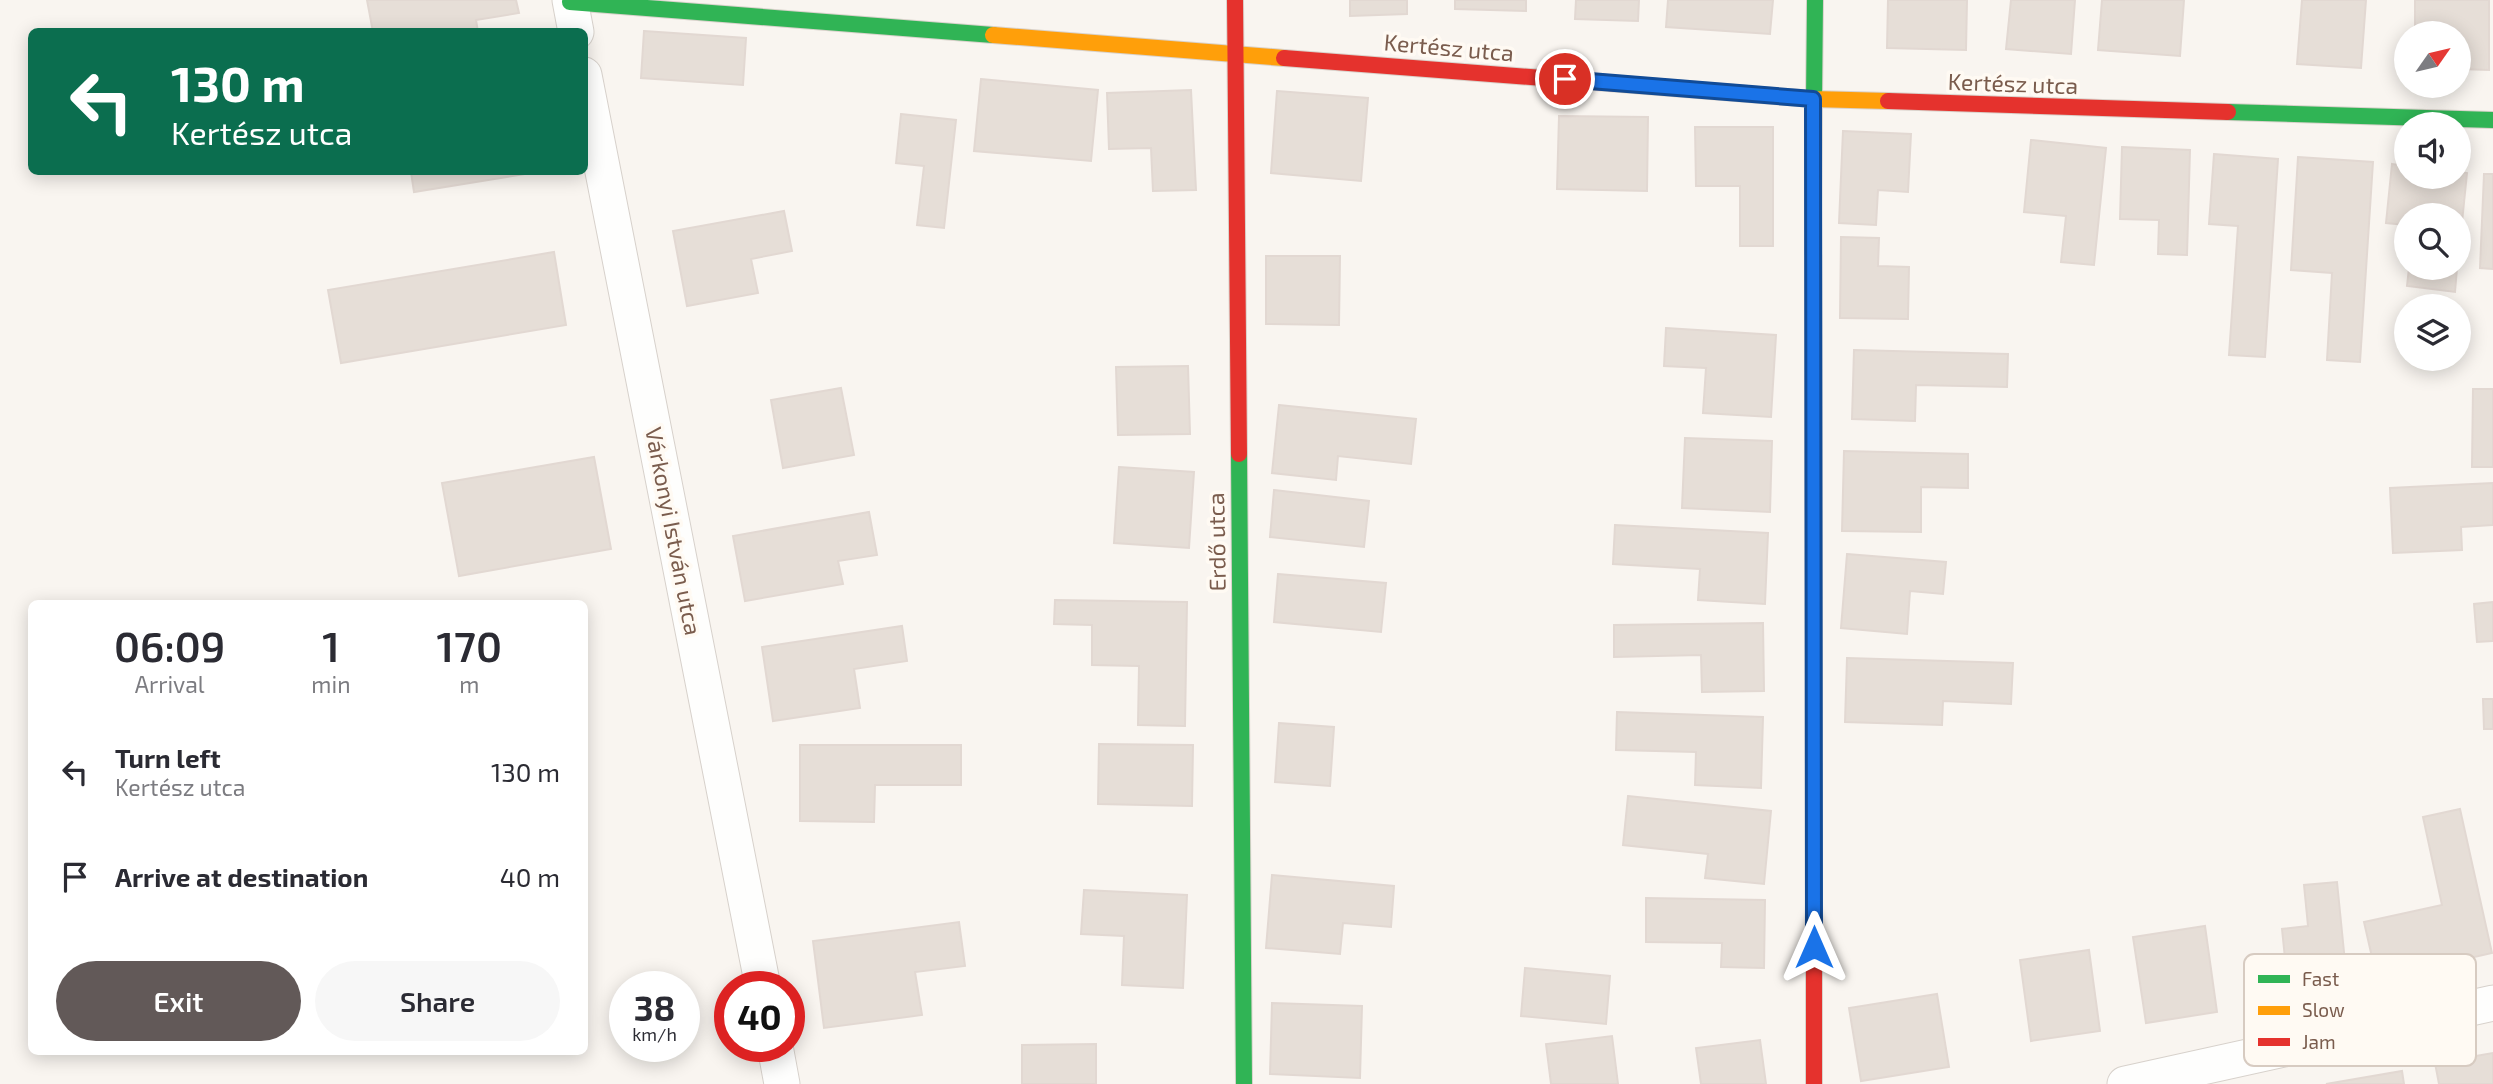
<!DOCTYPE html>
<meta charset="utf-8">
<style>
:root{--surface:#fff;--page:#f7f7f7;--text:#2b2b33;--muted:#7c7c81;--accent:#625958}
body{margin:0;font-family:"Exo 2",sans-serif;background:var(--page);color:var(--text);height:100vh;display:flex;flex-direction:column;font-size:26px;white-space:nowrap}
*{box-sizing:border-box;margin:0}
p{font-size:23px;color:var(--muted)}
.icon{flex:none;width:38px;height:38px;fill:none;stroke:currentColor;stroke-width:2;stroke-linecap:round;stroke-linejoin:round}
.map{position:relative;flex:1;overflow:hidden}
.details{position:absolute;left:28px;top:600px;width:560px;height:455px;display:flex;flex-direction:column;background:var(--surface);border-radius:10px;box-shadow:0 4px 18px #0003}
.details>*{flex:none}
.top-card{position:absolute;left:28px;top:28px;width:560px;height:147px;border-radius:10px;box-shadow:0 4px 18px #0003;background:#0b6e4f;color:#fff;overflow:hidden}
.needle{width:46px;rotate:56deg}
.fabs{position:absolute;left:2394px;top:21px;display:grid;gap:14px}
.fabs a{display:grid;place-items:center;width:77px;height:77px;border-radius:50%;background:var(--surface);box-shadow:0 4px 18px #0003;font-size:35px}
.speed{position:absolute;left:609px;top:971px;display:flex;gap:14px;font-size:35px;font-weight:700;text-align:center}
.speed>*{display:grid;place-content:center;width:91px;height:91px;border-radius:50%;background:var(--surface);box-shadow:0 4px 18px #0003;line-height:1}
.speed small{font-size:18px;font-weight:400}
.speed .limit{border:10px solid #d22;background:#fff;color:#111}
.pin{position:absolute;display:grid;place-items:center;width:60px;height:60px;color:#fff;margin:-30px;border:4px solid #fff;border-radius:50%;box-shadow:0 2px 7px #0007}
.me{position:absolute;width:77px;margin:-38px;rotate:0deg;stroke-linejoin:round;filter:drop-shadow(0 0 5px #0008)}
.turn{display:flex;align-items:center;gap:24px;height:147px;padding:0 28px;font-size:32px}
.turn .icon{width:91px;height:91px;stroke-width:2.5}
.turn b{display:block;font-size:49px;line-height:60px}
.eta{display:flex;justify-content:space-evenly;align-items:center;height:119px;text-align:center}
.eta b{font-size:42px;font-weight:600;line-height:49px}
.action{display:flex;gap:14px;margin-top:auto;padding:14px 28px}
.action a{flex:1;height:80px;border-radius:42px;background:var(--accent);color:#fff;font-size:28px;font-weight:600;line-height:80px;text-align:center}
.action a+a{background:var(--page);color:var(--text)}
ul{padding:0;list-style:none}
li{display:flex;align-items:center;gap:21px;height:105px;padding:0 28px}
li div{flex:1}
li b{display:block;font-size:26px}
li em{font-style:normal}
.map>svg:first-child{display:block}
</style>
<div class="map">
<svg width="2493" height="1084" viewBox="0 0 2493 1084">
<rect width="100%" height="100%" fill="#f9f5f0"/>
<!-- building -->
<g fill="#e6ded7" stroke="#e2d8d2" stroke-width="2">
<polygon points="367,0 516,0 519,13 476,20 478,32 373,32"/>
<polygon points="1350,0 1407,0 1407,14 1350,16"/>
<polygon points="1455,0 1526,0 1526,11 1455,9"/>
<polygon points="1576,0 1639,0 1638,21 1575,19"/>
<polygon points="1668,0 1773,0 1770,34 1666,27"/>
<polygon points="1888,0 1967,0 1966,50 1887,48"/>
<polygon points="2011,0 2075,0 2071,54 2006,49"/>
<polygon points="2102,0 2184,0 2180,56 2098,50"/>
<polygon points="2302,0 2366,0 2361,68 2297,64"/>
<polygon points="2415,0 2489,0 2489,70 2459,69 2459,33 2415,33"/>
<polygon points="644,31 746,38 743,85 641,78"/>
<polygon points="981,79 1098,90 1091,161 974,151"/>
<polygon points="1191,90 1196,190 1153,191 1151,148 1109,149 1107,93"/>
<polygon points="1277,91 1368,98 1361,181 1271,173"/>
<polygon points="901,114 956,120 944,228 917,225 924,166 896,163"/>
<polygon points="1559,116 1648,117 1647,191 1557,189"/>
<polygon points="1695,127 1773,127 1773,246 1740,246 1740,186 1696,186"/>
<polygon points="1843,131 1911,134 1908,192 1878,190 1876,225 1839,223"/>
<polygon points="2031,140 2106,148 2094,265 2061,262 2066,216 2024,212"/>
<polygon points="2122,147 2190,150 2187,255 2158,254 2159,220 2120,219"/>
<polygon points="2214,154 2278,159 2265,357 2229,355 2238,226 2209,224"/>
<polygon points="2298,157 2373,162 2360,362 2327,360 2332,273 2291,270"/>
<polygon points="2392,164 2406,166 2406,177 2459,177 2459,172 2467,173 2459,252 2459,215 2406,215 2406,225 2386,223"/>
<polygon points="411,172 537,172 414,192"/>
<polygon points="2484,174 2493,174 2493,269 2480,268"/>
<polygon points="784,211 792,251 751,259 758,293 687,306 673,231"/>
<polygon points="1841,237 1879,238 1878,266 1909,267 1908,319 1840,318"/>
<polygon points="554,252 566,325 341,363 328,290"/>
<polygon points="1266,256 1340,256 1339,325 1266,324"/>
<polygon points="2409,268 2457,268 2455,292 2407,286"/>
<polygon points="1666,328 1776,335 1771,417 1703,413 1706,368 1664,366"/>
<polygon points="1854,350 2008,354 2007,387 1916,385 1915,421 1852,419"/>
<polygon points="1188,366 1190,434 1118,435 1116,367"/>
<polygon points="841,388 854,455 783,468 771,400"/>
<polygon points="2473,389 2493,389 2493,467 2472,467"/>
<polygon points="1279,405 1416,419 1411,464 1338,456 1336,480 1272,473"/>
<polygon points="1685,438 1772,441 1770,512 1682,508"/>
<polygon points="1844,451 1968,454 1968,488 1921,487 1921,532 1842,531"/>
<polygon points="594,457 611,549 459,576 442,483"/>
<polygon points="1119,467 1194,472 1189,548 1114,543"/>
<polygon points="2493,483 2493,525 2461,527 2462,550 2393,553 2390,488"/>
<polygon points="1274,490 1369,501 1364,547 1270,537"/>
<polygon points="869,512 877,555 838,561 843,584 745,601 733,536"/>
<polygon points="1615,525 1768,533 1765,604 1698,600 1700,569 1613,564"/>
<polygon points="1847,554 1946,562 1943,594 1910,591 1907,634 1841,628"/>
<polygon points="1278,574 1386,583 1381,632 1274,622"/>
<polygon points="1055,600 1187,602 1185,726 1138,725 1139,666 1092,665 1092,625 1054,624"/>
<polygon points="2493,602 2493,641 2477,642 2474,604"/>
<polygon points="1763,623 1764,691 1702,692 1701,655 1614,657 1614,625"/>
<polygon points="902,626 907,661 854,669 860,708 773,721 762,647"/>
<polygon points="1847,658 2013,663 2011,704 1943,701 1942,725 1845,722"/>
<polygon points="2483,699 2493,699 2493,729 2484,729"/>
<polygon points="1617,712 1763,717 1761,788 1695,785 1696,752 1616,750"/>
<polygon points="1279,723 1334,727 1330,786 1275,782"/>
<polygon points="1099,744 1193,745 1192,806 1098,804"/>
<polygon points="800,745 961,745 961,785 875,785 874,822 800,821"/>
<polygon points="1628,796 1771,811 1764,884 1705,878 1708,854 1623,845"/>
<polygon points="2460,809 2492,953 2377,979 2364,922 2442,905 2423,817"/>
<polygon points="1272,875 1394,886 1391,927 1343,923 1340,954 1266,948"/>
<polygon points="2337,882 2347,982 2288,988 2282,929 2308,926 2304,885"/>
<polygon points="1084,890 1187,895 1183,988 1122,985 1124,936 1081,934"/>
<polygon points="1646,898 1765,900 1764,968 1721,967 1722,943 1646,942"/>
<polygon points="959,922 965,966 915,972 922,1015 824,1028 813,941"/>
<polygon points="2205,926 2217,1012 2146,1023 2133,937"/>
<polygon points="2089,950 2100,1031 2031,1041 2020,960"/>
<polygon points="1525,968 1610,976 1606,1024 1521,1016"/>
<polygon points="1937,994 1949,1067 1861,1081 1849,1008"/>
<polygon points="1272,1003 1362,1006 1360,1078 1270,1074"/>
<polygon points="1612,1036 1618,1084 1551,1084 1546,1044"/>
<polygon points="1760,1040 1766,1084 1701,1084 1696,1048"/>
<polygon points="1096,1044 1096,1084 1022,1084 1022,1045"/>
<polygon points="2493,1053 2493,1084 2439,1084 2435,1063"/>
<polygon points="2402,1071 2404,1084 2326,1084"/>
</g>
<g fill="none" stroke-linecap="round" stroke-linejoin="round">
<!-- street casing -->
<g stroke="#d7d1cb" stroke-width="37">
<g id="street">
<polyline points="570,0 576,32"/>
<polyline points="584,75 763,987"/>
<polyline points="775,1046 782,1084"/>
<polyline points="2125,1084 2493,1003"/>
</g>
</g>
<!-- fast casing -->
<g stroke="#d9d2cb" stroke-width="18">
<g id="fast">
<polyline points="570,2 993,35"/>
<polyline points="2228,112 2493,120"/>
<polyline points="1813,203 1815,0"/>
<polyline points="1239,454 1244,1084"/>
</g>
</g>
<!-- slow casing -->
<g stroke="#d9d2cb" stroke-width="18">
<g id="slow">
<polyline points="993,35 1284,58"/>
<polyline points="1621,84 1813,99 1888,101"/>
<polyline points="1813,203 1814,667"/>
</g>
</g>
<!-- jam casing -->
<g stroke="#d9d2cb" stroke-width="18">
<g id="jam">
<polyline points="1235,0 1239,454"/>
<polyline points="1284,58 1621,84"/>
<polyline points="1888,101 2228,112"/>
<polyline points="1814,667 1814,1084"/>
</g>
</g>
<!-- street -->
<use href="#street" stroke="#fefefd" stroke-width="35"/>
<!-- fast -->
<use href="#fast" stroke="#30b455" stroke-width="16"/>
<!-- slow -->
<use href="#slow" stroke="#ff9f0a" stroke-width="16"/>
<!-- jam -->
<use href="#jam" stroke="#e5322d" stroke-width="16"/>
</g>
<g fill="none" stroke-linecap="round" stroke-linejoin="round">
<!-- route casing -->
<g stroke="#114b97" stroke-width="18">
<polyline id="route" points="1565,79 1813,99 1814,947"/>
</g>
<!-- route -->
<use href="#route" stroke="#1a73e8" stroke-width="12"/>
</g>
<g text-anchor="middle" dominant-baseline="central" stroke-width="7" stroke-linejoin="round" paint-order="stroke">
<!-- street labels -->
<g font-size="23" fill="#7a5c4d" stroke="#fffaf3">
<text transform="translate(1449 47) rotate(5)">Kertész utca</text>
<text transform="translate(2013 83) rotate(2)">Kertész utca</text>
<text transform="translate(674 531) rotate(79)">Várkonyi István utca</text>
<text transform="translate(1216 542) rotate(-91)">Erdő utca</text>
</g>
</g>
<!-- legend -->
<rect x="2244" y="954" width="232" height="112" rx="10" fill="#fffaf3" stroke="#d7cbc1" stroke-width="2"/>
<rect x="2258" y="975" width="32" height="8" fill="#30b455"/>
<rect x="2258" y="1006" width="32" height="9" fill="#ff9f0a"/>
<rect x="2258" y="1038" width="32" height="8" fill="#e5322d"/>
<g font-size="19" fill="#7a5c4d">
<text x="2302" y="986">Fast</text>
<text x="2302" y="1017">Slow</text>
<text x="2302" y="1049">Jam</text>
</g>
</svg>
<div class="fabs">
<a><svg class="needle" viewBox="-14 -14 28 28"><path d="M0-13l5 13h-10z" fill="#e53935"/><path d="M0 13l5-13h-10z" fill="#7c7c81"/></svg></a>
<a><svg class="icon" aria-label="sound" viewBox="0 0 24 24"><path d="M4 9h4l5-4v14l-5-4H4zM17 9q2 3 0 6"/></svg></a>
<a><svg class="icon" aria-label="search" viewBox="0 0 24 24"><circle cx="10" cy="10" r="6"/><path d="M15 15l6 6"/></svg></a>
<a><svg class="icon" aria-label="layers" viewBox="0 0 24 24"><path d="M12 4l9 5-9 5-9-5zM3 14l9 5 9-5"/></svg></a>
</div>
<div class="speed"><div>38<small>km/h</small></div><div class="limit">40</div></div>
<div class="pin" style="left:1565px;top:79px;background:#d93025"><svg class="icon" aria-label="arrive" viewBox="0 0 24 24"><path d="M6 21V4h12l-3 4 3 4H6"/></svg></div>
<svg class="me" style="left:1814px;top:947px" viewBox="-20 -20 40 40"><path d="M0-17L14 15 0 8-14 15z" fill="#1a73e8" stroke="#fff" stroke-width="4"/></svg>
<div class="top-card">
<div class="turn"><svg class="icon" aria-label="left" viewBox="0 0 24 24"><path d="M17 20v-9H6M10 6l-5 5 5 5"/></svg><div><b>130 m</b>Kertész utca</div></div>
</div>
<section class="details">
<div class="eta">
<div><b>06:09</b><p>Arrival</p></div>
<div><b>1</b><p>min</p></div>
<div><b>170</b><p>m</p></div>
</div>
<ul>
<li><svg class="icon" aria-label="left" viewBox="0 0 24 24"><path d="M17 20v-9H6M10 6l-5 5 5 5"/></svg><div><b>Turn left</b><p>Kertész utca</p></div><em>130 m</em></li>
<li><svg class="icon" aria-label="arrive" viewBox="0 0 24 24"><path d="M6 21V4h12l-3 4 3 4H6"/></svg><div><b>Arrive at destination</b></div><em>40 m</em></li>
</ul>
<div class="action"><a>Exit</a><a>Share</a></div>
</section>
</div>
